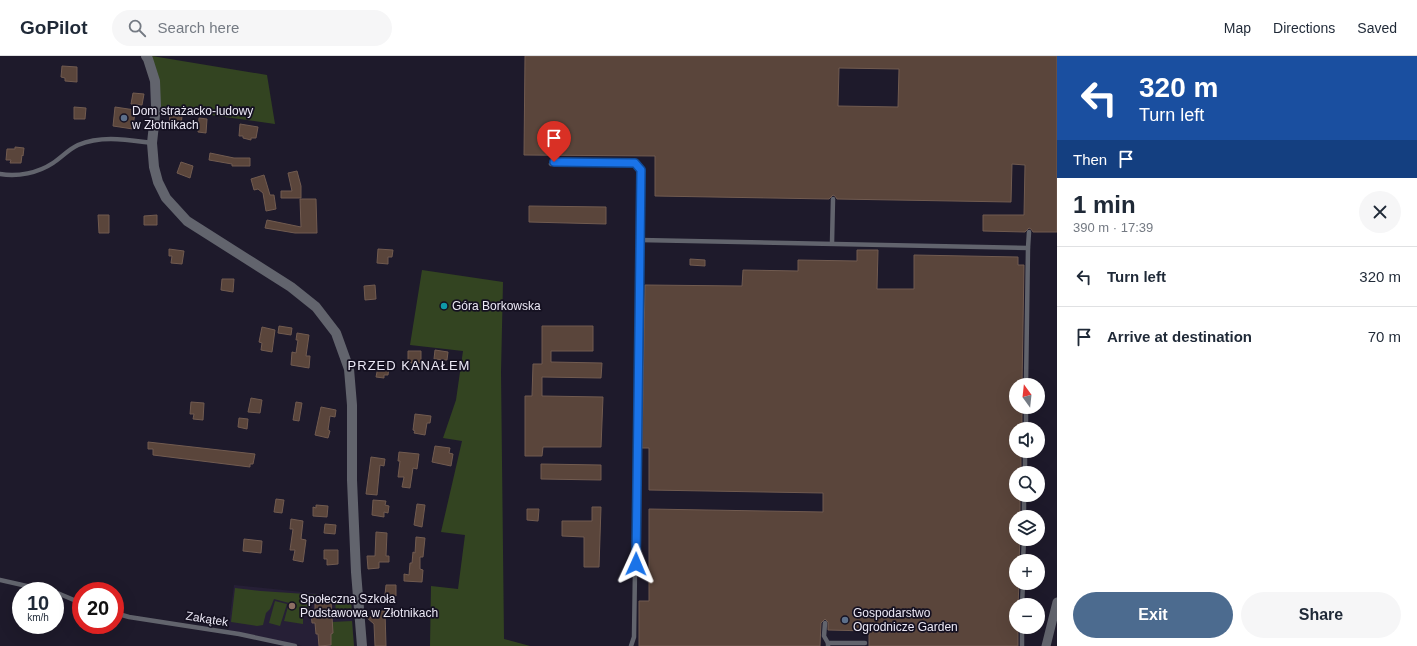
<!DOCTYPE html>
<meta charset="utf-8">
<style>
:root{--surface:#fff;--page:#f6f6f7;--text:#1f2937;--muted:#747a83;--line:#e0e1e3;--accent:#4c6b8f}
body{margin:0;font-family:Helvetica,sans-serif;background:var(--page);color:var(--text);height:100vh;display:flex;flex-direction:column;font-size:15px;white-space:nowrap}
*{box-sizing:border-box;margin:0}
p{font-size:13px;color:var(--muted)}
.icon{flex:none;width:22px;height:22px;fill:none;stroke:currentColor;stroke-width:2;stroke-linecap:round;stroke-linejoin:round}
.map{position:relative;flex:1;overflow:hidden}
.details{display:flex;flex-direction:column;background:var(--surface);width:360px}
.details>*{flex:none}
.banner{background:#1a4fa0;color:#fff;overflow:hidden}
.needle{width:26px;rotate:345deg}
.tools{position:absolute;left:1009px;top:322px;display:grid;gap:8px}
.tools a{display:grid;place-items:center;width:36px;height:36px;border-radius:50%;background:var(--surface);box-shadow:0 4px 16px #0002;font-size:20px}
.speed{position:absolute;left:12px;top:526px;display:flex;gap:8px;font-size:20px;font-weight:700;text-align:center}
.speed>*{display:grid;place-content:center;width:52px;height:52px;border-radius:50%;background:var(--surface);box-shadow:0 4px 16px #0002;line-height:1}
.speed small{font-size:10px;font-weight:400}
.speed .limit{border:6px solid #d22;background:#fff;color:#111}
.pin{position:absolute;display:grid;place-items:center;width:34px;height:34px;color:#fff;margin:-41px -17px;border-radius:50% 50% 50% 0;rotate:-45deg;box-shadow:0 0 4px #0007}
.pin .icon{rotate:45deg}
.me{position:absolute;width:44px;margin:-22px;rotate:1deg;stroke-linejoin:round;filter:drop-shadow(0 0 3px #0008)}
.turn{display:flex;align-items:center;gap:14px;height:84px;padding:0 16px;font-size:18px}
.turn .icon{width:52px;height:52px;stroke-width:2.5}
.turn b{display:block;font-size:28px;line-height:34px}
.then{display:flex;align-items:center;height:38px;padding:0 16px;background:#0003;gap:8px;font-size:15px}
.round{display:grid;place-items:center;flex:none;width:42px;height:42px;border-radius:21px;background:var(--page)}
.summary{display:flex;align-items:center;justify-content:space-between;height:68px;padding:0 16px}
h1{font-size:24px;font-weight:700;line-height:30px}
.button{display:flex;gap:8px;margin-top:auto;padding:8px 16px}
.button a{flex:1;height:46px;border-radius:24px;background:var(--accent);color:#fff;font-size:16px;font-weight:700;line-height:46px;text-align:center}
.button a+a{background:var(--page);color:var(--text)}
ul{padding:0;list-style:none}
li{display:flex;align-items:center;gap:12px;height:60px;padding:0 16px;border-top:1px solid var(--line)}
li div{flex:1}
li b{display:block;font-size:15px}
li em{font-style:normal}
header{display:flex;align-items:center;gap:24px;box-sizing:border-box;height:56px;padding:0 20px;background:var(--surface);border-bottom:1px solid var(--line)}
header strong{font-size:19px}
nav{display:flex;gap:22px;margin-inline-start:auto;font-size:14px}
.search{width:280px;height:36px;background:var(--page);display:flex;align-items:center;gap:10px;box-sizing:border-box;padding:0 14px;border-radius:22px;color:var(--muted);font-size:15px}
main{display:flex;flex:1;min-height:0}
.map>svg:first-child{display:block}
</style>
<header>
<strong>GoPilot</strong>
<div class="search"><svg class="icon" aria-label="search" viewBox="0 0 24 24"><circle cx="10" cy="10" r="6"/><path d="M15 15l6 6"/></svg>Search here</div>
<nav><a>Map</a><a>Directions</a><a>Saved</a></nav>
</header>
<main>
<div class="map">
<svg width="1057" height="590" viewBox="0 0 1057 590">
<rect width="100%" height="100%" fill="#1e1a2b"/>
<!-- built -->
<polygon fill="#261f36" points="234,529 351,541 354,590 302,590 228,574"/>
<!-- green -->
<g fill="#334421">
<polygon points="152,0 267,19 275,68 160,52"/>
<polygon points="422,214 503,226 501,316 504,583 530,590 430,590 431,530 458,533 465,479 441,476 462,385 443,382 456,344 463,295 410,289"/>
<polygon points="235,532 261,535 351,541 352,560 336,561 335,542 312,543 309,546 309,554 303,558 303,568 284,565 289,547 274,543 270,553 266,557 263,569 257,570 231,566"/>
<polygon points="275,545 287,548 280,570 269,567"/>
<polygon points="352,565 354,590 331,590 331,578 333,577 332,566"/>
</g>
<!-- building -->
<g fill="#5a453b" stroke="#715b50" fill-rule="evenodd">
<path d="M525,0H1057V176H1033L1031,173L1029,172L1025,176L983,175V159H1024L1025,109L1012,108L1011,146L837,143L835,140L833,139L829,143L655,140V100L524,99ZM839,12L899,13L898,51L838,50Z"/>
<polygon points="62,10 77,11 77,26 65,25 65,22 61,21"/>
<polygon points="133,37 144,38 142,49 131,48"/>
<polygon points="74,51 86,52 85,63 74,63"/>
<polygon points="115,51 135,54 133,73 113,70"/>
<polygon points="170,58 182,59 181,73 169,72"/>
<polygon points="199,62 207,63 206,77 198,76"/>
<polygon points="240,68 258,71 256,82 251,82 251,84 243,82 243,80 239,80"/>
<polygon points="15,91 24,92 23,100 22,99 21,107 10,107 11,104 6,104 7,93 15,93"/>
<polygon points="210,97 234,102 250,102 250,110 232,110 232,108 209,104"/>
<polygon points="181,106 193,110 190,122 177,117"/>
<polygon points="297,115 301,130 301,142 281,142 281,135 292,135 288,117"/>
<polygon points="264,119 270,139 274,139 276,153 266,155 263,137 258,133 254,134 251,123"/>
<polygon points="300,143 316,143 317,177 295,177 265,172 267,164 301,171"/>
<polygon points="529,150 606,151 606,168 529,166"/>
<polygon points="98,159 109,159 109,177 99,177"/>
<polygon points="157,159 157,169 144,169 144,160"/>
<polygon points="169,193 184,195 182,208 171,207 172,200 169,200"/>
<polygon points="378,193 393,194 392,201 388,201 388,208 377,207"/>
<polygon points="857,194 878,194 877,233 914,233 914,199 1018,201 1018,209 1024,209 1022,329 1016,329 1016,351 1022,351 1022,373 1016,373 1016,395 1021,395 1021,417 1016,417 1016,439 1020,439 1020,461 1016,461 1016,483 1020,483 1019,505 1016,505 1016,527 1019,527 1018,549 1016,549 1016,571 1018,571 1018,590 869,590 869,575 828,574 828,566 825,563 821,567 820,590 639,590 639,545 649,545 649,453 823,456 823,437 649,434 649,392 642,392 645,229 742,230 743,214 798,215 798,204 857,205"/>
<polygon points="690,203 705,204 705,210 690,209"/>
<polygon points="222,223 234,223 233,236 221,234"/>
<polygon points="375,229 376,243 365,244 364,230"/>
<polygon points="279,270 292,272 291,279 278,277"/>
<polygon points="542,270 593,270 593,295 551,295 551,306 602,307 601,322 542,321 542,340 603,341 601,391 543,391 542,400 525,400 525,340 532,340 533,308 542,308"/>
<polygon points="262,271 275,274 272,296 261,294 262,287 259,286"/>
<polygon points="297,277 309,279 306,300 310,300 309,312 291,309 292,296 296,297 298,284 296,284"/>
<polygon points="435,294 448,296 447,304 434,303"/>
<polygon points="408,295 421,295 421,306 415,309 408,305"/>
<polygon points="379,306 386,307 386,311 389,311 388,319 384,319 384,322 376,321"/>
<polygon points="251,342 262,344 260,357 248,356"/>
<polygon points="191,346 204,347 203,364 193,363 194,358 190,358"/>
<polygon points="296,346 302,347 299,365 293,364"/>
<polygon points="321,351 336,354 335,361 330,360 328,374 330,375 328,382 315,379"/>
<polygon points="415,358 431,360 430,367 427,367 425,379 414,377 415,375 413,374"/>
<polygon points="239,362 248,363 247,373 238,371"/>
<polygon points="148,386 255,398 253,408 250,408 250,411 153,399 153,393 148,393"/>
<polygon points="435,390 450,392 449,397 453,398 451,410 432,406"/>
<polygon points="399,396 419,398 417,413 413,412 410,432 402,431 404,421 398,421 400,405 398,405"/>
<polygon points="371,401 385,403 384,410 380,409 377,439 366,438"/>
<polygon points="541,408 601,409 601,424 541,423"/>
<polygon points="276,443 284,444 282,457 274,456"/>
<polygon points="373,444 386,445 385,449 389,450 388,457 384,456 384,461 372,459"/>
<polygon points="417,448 425,449 422,471 414,469"/>
<polygon points="316,449 328,450 327,461 313,460 313,451 316,452"/>
<polygon points="592,451 601,451 599,511 584,511 584,481 562,480 562,465 592,465"/>
<polygon points="527,453 539,453 538,465 527,464"/>
<polygon points="291,463 303,465 301,483 306,484 303,506 293,504 295,494 290,494 293,473 290,473"/>
<polygon points="325,468 336,469 335,478 324,477"/>
<polygon points="376,476 387,477 386,500 389,500 389,506 379,506 379,512 368,513 367,500 375,500"/>
<polygon points="416,481 425,482 423,501 420,501 420,513 423,514 422,526 404,525 404,518 409,519 410,507 412,507 413,496 415,497"/>
<polygon points="244,483 262,485 261,497 243,495"/>
<polygon points="324,494 338,494 338,508 327,509 327,503 324,503"/>
<polygon points="386,529 396,529 396,540 385,539"/>
<polygon points="331,545 333,577 331,578 331,589 319,590 318,578 316,578 315,567 312,567 311,557 315,557 315,546"/>
<polygon points="406,554 427,555 426,562 405,560"/>
<polygon points="374,555 385,555 386,590 375,590 374,568 366,561 374,561"/>
</g>
<g fill="none" stroke-linecap="round" stroke-linejoin="round">
<!-- service -->
<g stroke="#62646d" stroke-width="4.5">
<polyline points="551,108 554,105 635,107 641,114 634,581 631,590"/>
<path d="M0,118C18,121 38,117 53,107C62,101 69,93 78,89C102,79 128,84 152,87"/>
<polyline points="640,184 1028,192"/>
<polyline points="832,187 833,143"/>
<polyline points="1026,329 1028,192 1029,176"/>
<polyline points="1026,373 1026,351"/>
<polyline points="1025,417 1025,395"/>
<polyline points="1024,461 1024,439"/>
<polyline points="1023,505 1024,483"/>
<polyline points="0,524 49,535"/>
<polyline points="55,536 81,547"/>
<polyline points="1022,549 1023,527"/>
<polyline points="115,557 129,561 239,578 295,590"/>
<polyline points="825,567 824,580 828,587"/>
<polyline points="828,590 828,587 865,587"/>
<polyline points="1022,590 1022,571"/>
</g>
<!-- minor -->
<polyline stroke="#62646d" stroke-width="9" points="1046,590 1057,546"/>
<!-- tertiary -->
<polyline stroke="#62646d" stroke-width="10" points="146,0 148,3 155,25 156,50 152,87 154,111 158,126 166,142 187,165 291,231 316,251 336,277 349,313 352,349 352,424 356,516 362,590"/>
</g>
<g fill="none" stroke-linecap="round" stroke-linejoin="round">
<!-- route casing -->
<g stroke="#114b97" stroke-width="10">
<polyline id="route" points="554,106 635,107 641,114 636,508"/>
</g>
<!-- route -->
<use href="#route" stroke="#1a73e8" stroke-width="7"/>
</g>
<!-- markers -->
<g fill="#5c6f8a" stroke="#151121" stroke-width="1.5">
<circle cx="124" cy="62" r="4"/>
<circle cx="845" cy="564" r="4"/>
</g>
<circle fill="#0f9aa8" stroke="#151121" stroke-width="1.5" cx="444" cy="250" r="4"/>
<circle fill="#8d6e63" stroke="#151121" stroke-width="1.5" cx="292" cy="550" r="4"/>
<g text-anchor="middle" dominant-baseline="central" stroke-width="3.5" stroke-linejoin="round" paint-order="stroke">
<!-- poi labels -->
<g font-size="12" fill="#ece9f6" stroke="#151121" text-anchor="start">
<text x="132" y="55">Dom strażacko-ludowy<tspan x="132" dy="14">w Złotnikach</tspan></text>
<text x="452" y="250">Góra Borkowska</text>
<text x="300" y="543">Społeczna Szkoła<tspan x="300" dy="14">Podstawowa w Złotnikach</tspan></text>
<text x="853" y="557">Gospodarstwo<tspan x="853" dy="14">Ogrodnicze Garden</tspan></text>
</g>
<!-- street labels -->
<g font-size="12" fill="#ece9f6" stroke="#151121">
<text transform="translate(207 563) rotate(9)">Zakątek</text>
</g>
<!-- neighbourhood labels -->
<g font-size="13" letter-spacing="1" fill="#ece9f6" stroke="#151121">
<text x="409" y="309">PRZED KANAŁEM</text>
</g>
</g>
</svg>
<div class="tools">
<a><svg class="needle" viewBox="-14 -14 28 28"><path d="M0-13l5 13h-10z" fill="#e53935"/><path d="M0 13l5-13h-10z" fill="#747a83"/></svg></a>
<a><svg class="icon" aria-label="sound" viewBox="0 0 24 24"><path d="M4 9h4l5-4v14l-5-4H4zM17 9q2 3 0 6"/></svg></a>
<a><svg class="icon" aria-label="search" viewBox="0 0 24 24"><circle cx="10" cy="10" r="6"/><path d="M15 15l6 6"/></svg></a>
<a><svg class="icon" aria-label="layers" viewBox="0 0 24 24"><path d="M12 4l9 5-9 5-9-5zM3 14l9 5 9-5"/></svg></a>
<a>+</a>
<a>−</a>
</div>
<div class="speed"><div>10<small>km/h</small></div><div class="limit">20</div></div>
<div class="pin" style="left:554px;top:106px;background:#d93025"><svg class="icon" aria-label="arrive" viewBox="0 0 24 24"><path d="M6 21V4h12l-3 4 3 4H6"/></svg></div>
<svg class="me" style="left:636px;top:508px" viewBox="-20 -20 40 40"><path d="M0-17L14 15 0 8-14 15z" fill="#1a73e8" stroke="#fff" stroke-width="4"/></svg>
</div>
<section class="details">
<div class="banner">
<div class="turn"><svg class="icon" aria-label="left" viewBox="0 0 24 24"><path d="M17 20v-9H6M10 6l-5 5 5 5"/></svg><div><b>320 m</b>Turn left</div></div>
<div class="then">Then<svg class="icon" aria-label="arrive" viewBox="0 0 24 24"><path d="M6 21V4h12l-3 4 3 4H6"/></svg></div>
</div>
<div class="summary"><div><h1>1 min</h1><p>390 m · 17:39</p></div><a class="round"><svg class="icon" aria-label="close" viewBox="0 0 24 24"><path d="M6 6l12 12M18 6L6 18"/></svg></a></div>
<ul>
<li><svg class="icon" aria-label="left" viewBox="0 0 24 24"><path d="M17 20v-9H6M10 6l-5 5 5 5"/></svg><div><b>Turn left</b></div><em>320 m</em></li>
<li><svg class="icon" aria-label="arrive" viewBox="0 0 24 24"><path d="M6 21V4h12l-3 4 3 4H6"/></svg><div><b>Arrive at destination</b></div><em>70 m</em></li>
</ul>
<div class="button"><a>Exit</a><a>Share</a></div>
</section>
</main>
